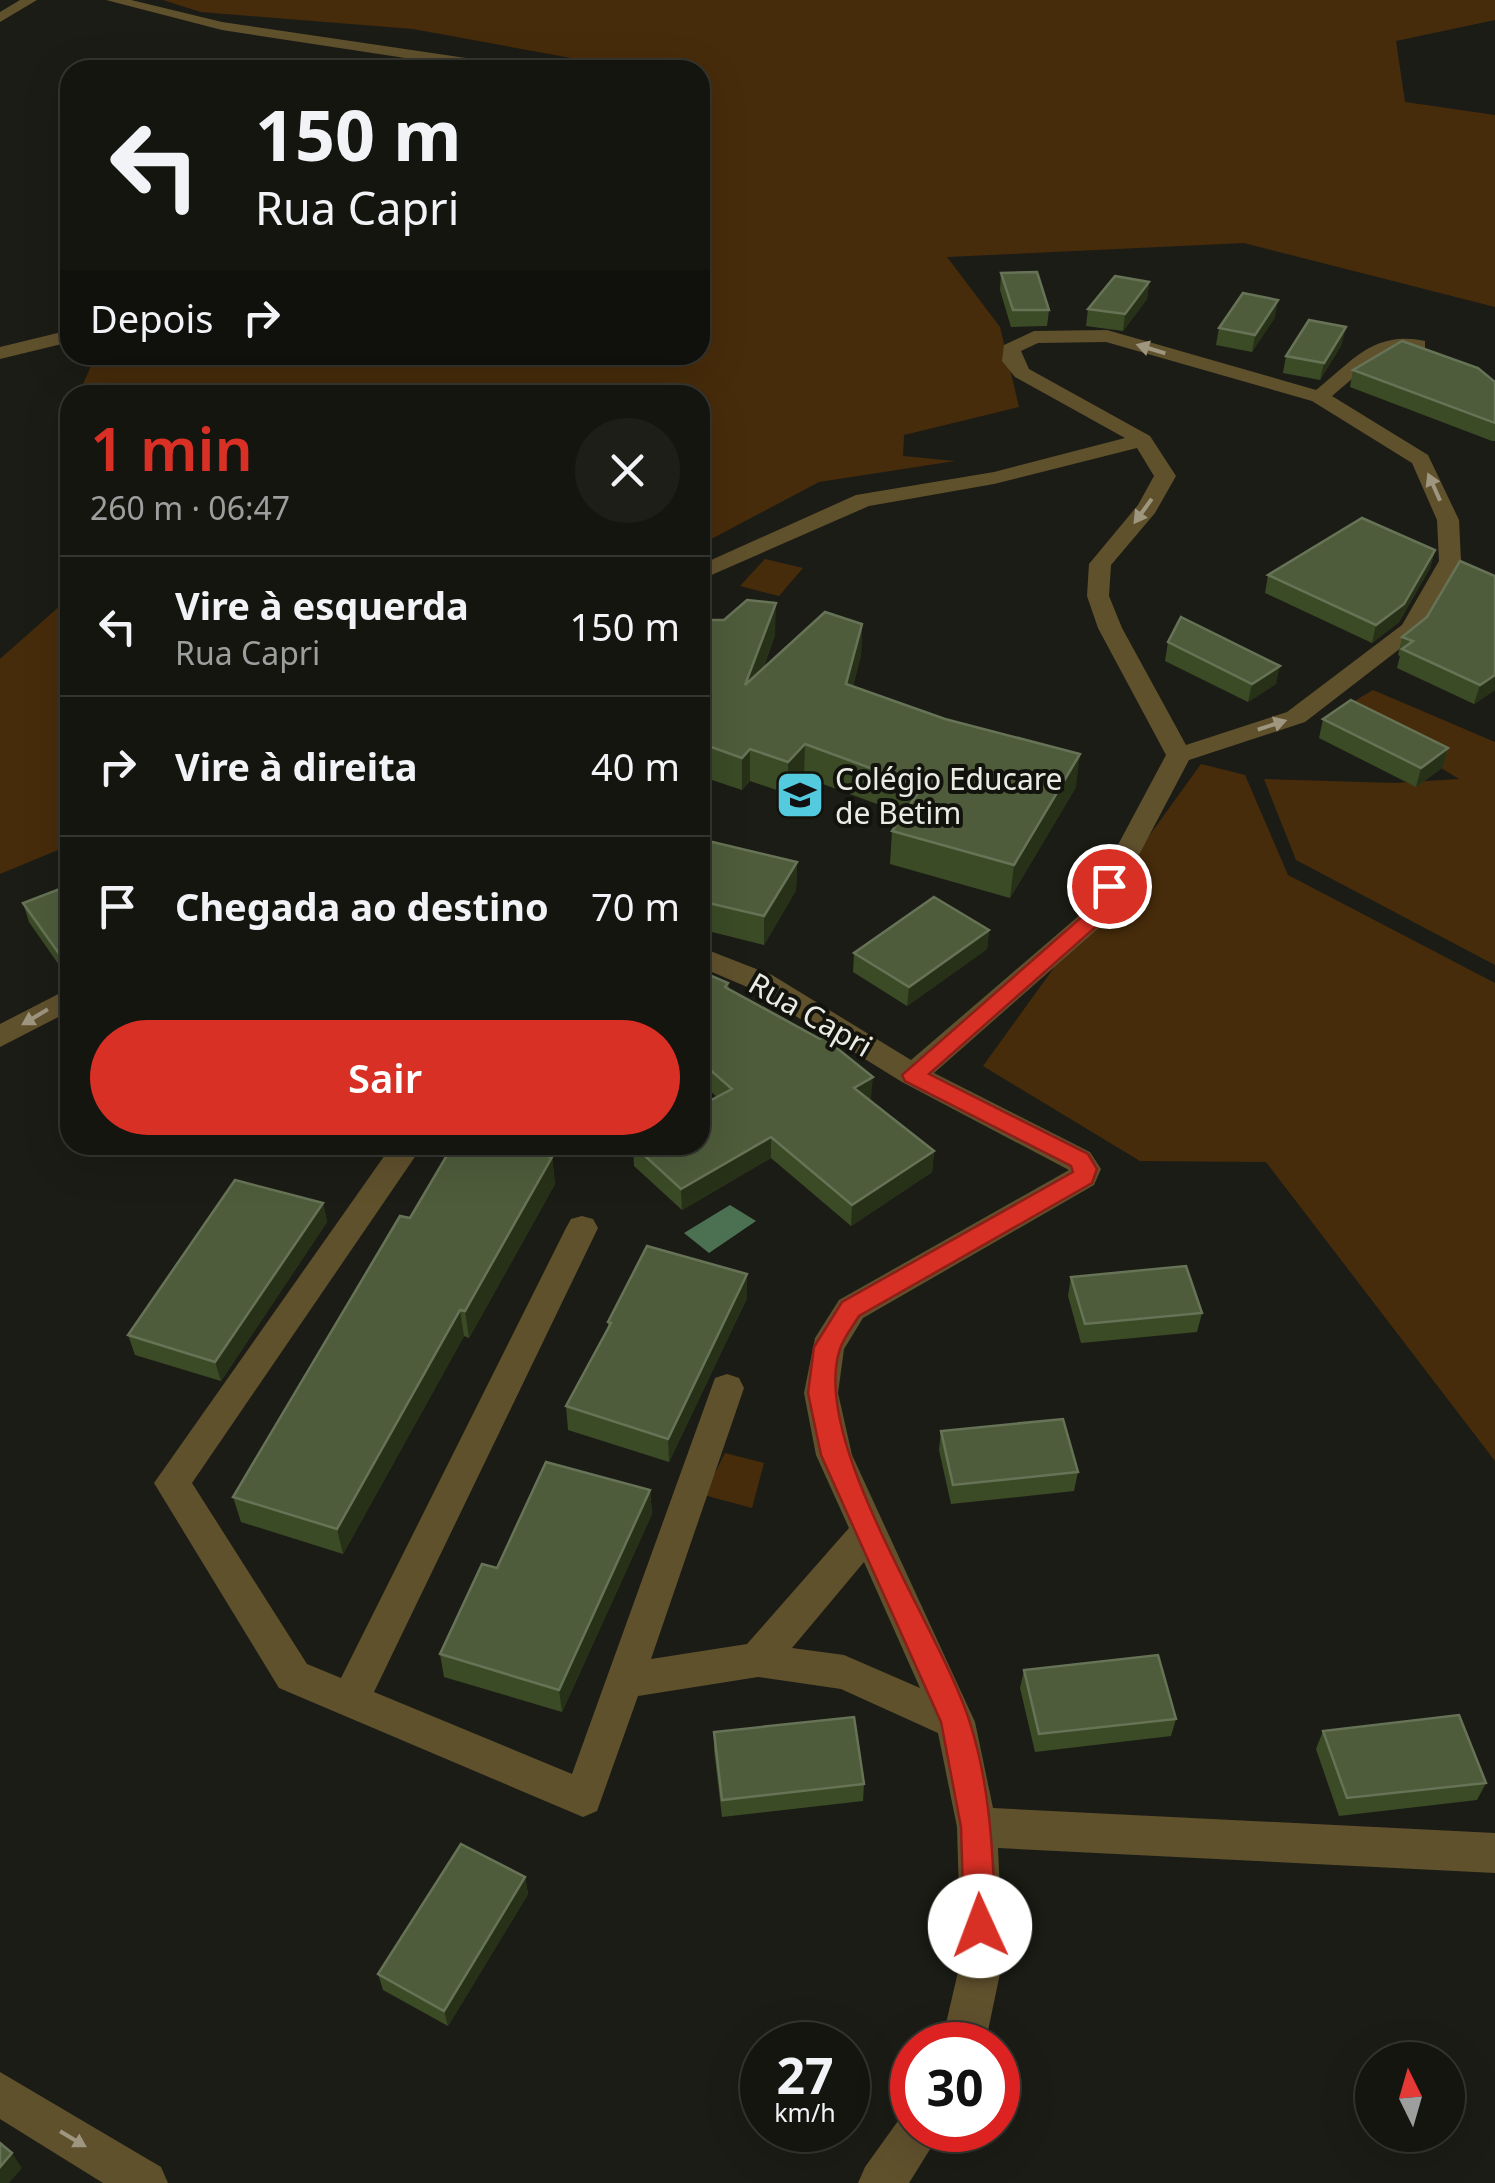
<!DOCTYPE html>
<html lang="pt">
<meta charset="utf-8">
<style>
:root{--surface:#151510;--page:#1e1e19;--text:#f1f3f6;--muted:#9d9f9f;--line:#343430;--accent:#d93025}
body{margin:0;font-family:"Noto Sans",sans-serif;background:var(--page);color:var(--text);height:100vh;display:flex;flex-direction:column;font-size:38px;white-space:nowrap}
*{box-sizing:border-box;margin:0}
p{font-size:32px;color:var(--muted)}
.icon{flex:none;width:55px;height:55px;fill:none;stroke:currentColor;stroke-width:2;stroke-linecap:round;stroke-linejoin:round}
.map{position:relative;flex:1;overflow:hidden}
.drawer{position:absolute;left:60px;top:385px;width:650px;height:770px;display:flex;flex-direction:column;background:var(--surface);border-radius:30px;box-shadow:0 10px 40px #0002,0 0 0 2px var(--line)}
.drawer>*{flex:none}
.top-card{position:absolute;left:60px;top:60px;width:650px;height:305px;border-radius:30px;box-shadow:0 10px 40px #0002,0 0 0 2px var(--line);background:#151510;color:var(--text);overflow:hidden}
.needle{width:65px;rotate:355deg}
.controls{position:absolute;left:1355px;top:2042px;display:grid;gap:20px}
.controls a{display:grid;place-items:center;width:110px;height:110px;border-radius:50%;background:var(--surface);box-shadow:0 10px 40px #0002,0 0 0 2px var(--line);font-size:50px}
.speed{position:absolute;left:740px;top:2022px;display:flex;gap:20px;font-size:50px;font-weight:700;text-align:center}
.speed>*{display:grid;place-content:center;width:130px;height:130px;border-radius:50%;background:var(--surface);box-shadow:0 10px 40px #0002,0 0 0 2px var(--line);line-height:1}
.speed small{font-size:25px;font-weight:400}
.speed .limit{border:15px solid #d22;background:#fff;color:#111}
.pin{position:absolute;display:grid;place-items:center;width:85px;height:85px;color:#fff;margin:-42px;border:5px solid #fff;border-radius:50%;box-shadow:0 2px 10px #0007}
.me{position:absolute;width:110px;margin:-55px;rotate:358deg;stroke-linejoin:round;filter:drop-shadow(0 0 8px #0008)}
.turn{display:flex;align-items:center;gap:35px;height:210px;padding:0 30px;font-size:45px}
.turn .icon{width:130px;height:130px;stroke-width:2.5}
.turn b{display:block;font-size:70px;line-height:85px}
.then{display:flex;align-items:center;height:95px;padding:0 30px;background:#0003;gap:20px;font-size:38px}
.round{display:grid;place-items:center;flex:none;width:105px;height:105px;border-radius:52px;background:var(--page)}
.headline{display:flex;align-items:center;justify-content:space-between;height:170px;padding:0 30px}
h1{font-size:60px;font-weight:600;line-height:75px;color:var(--accent)}
.cta{display:flex;gap:20px;margin-top:auto;padding:20px 30px}
.cta a{flex:1;height:115px;border-radius:60px;background:var(--accent);color:#fff;font-size:40px;font-weight:600;line-height:115px;text-align:center}
ul{padding:0;list-style:none}
li{display:flex;align-items:center;gap:30px;height:140px;padding:0 30px;border-top:2px solid var(--line)}
li div{flex:1}
li b{display:block;font-size:38px}
li em{font-style:normal}
.map>svg:first-child{display:block}
</style>
<div class="map">
<svg width="1495" height="2183" viewBox="0 0 1495 2183">
<rect width="100%" height="100%" fill="#1c1c16"/>
<!-- green -->
<g fill="#472c0b">
<polygon points="163,0 1495,0 1495,20 1396,41 1405,102 1495,115 1495,307 1244,243 947,257 1000,327 1019,407 904,435 903,456 955,461 819,482 700,545 700,395 78,395 96,355 700,355 700,70 637,70 413,29 201,12"/>
<polygon points="765,559 803,568 779,596 740,586"/>
<polygon points="70,597 70,845 0,874 0,659"/>
<polygon points="1373,690 1495,742 1495,965 1296,860 1264,779 1395,783 1459,779 1343,708"/>
<polygon points="1201,764 1245,775 1288,875 1495,983 1495,1461 1266,1162 1140,1161 983,1066"/>
<polygon points="725,1453 764,1463 752,1508 704,1495"/>
</g>
<!-- water -->
<polygon fill="#4c7152" points="730,1205 756,1221 709,1253 684,1233"/>
<g fill="none" stroke-linecap="round" stroke-linejoin="round">
<!-- minor -->
<g fill="#60512d" fill-rule="evenodd">
<polygon points="20,0 37,0 0,22 0,12"/>
<polygon points="106,0 131,0 222,22 514,65 522,70 484,70 222,30"/>
<polygon points="70,330 70,342 0,359 0,347"/>
<path d="M1107,330L1316,390C1352,362 1373,330 1425,341V349L1380,355L1332,396L1428,455L1459,520L1461,561L1419,634L1305,722L1189,760L1102,925L934,1073L1090,1152L1101,1169L1094,1185L863,1318L844,1349L838,1393L852,1455L975,1722L993,1808L1495,1833V1873L998,1848L1003,1959L985,2045H941L961,1959L957,1827L938,1733L841,1689L758,1677L638,1696L597,1811L583,1817L279,1688L154,1483L392,1145H423L192,1483L307,1664L341,1678L566,1228L571,1219L582,1216L593,1219L598,1228L374,1692L572,1774L715,1378L727,1374L739,1378L744,1388L651,1659L747,1644L849,1528L816,1455L804,1393L815,1338L839,1300L1069,1170L902,1082L752,989L700,967V947L772,975L911,1060L1081,914L1166,755L1098,628L1087,596L1089,564L1138,505L1154,476L1137,448L994,484L869,506L700,580V565L856,495L994,472L1125,438L1015,377L1002,361L1004,345L1034,331ZM1106,342L1312,401L1412,463L1437,520L1439,561L1402,625L1287,712L1186,745L1122,628L1109,596L1111,565L1155,513L1176,476L1150,436L1029,369L1021,351L1038,343ZM864,1562L920,1688L844,1655L792,1648Z"/>
<polygon points="70,988 70,1011 0,1047 0,1024"/>
<polygon points="0,2072 161,2167 168,2183 103,2183 0,2119"/>
<polygon points="912,2110 912,2130 942,2130 909,2183 858,2183 865,2167 903,2114"/>
</g>
</g>
<!-- wall -->
<g fill="#3b4b26">
<polygon points="1001,273 1049,310 1047,326 1011,327 1000,290"/>
<polygon points="1149,282 1147,299 1123,331 1086,326 1088,309"/>
<polygon points="1275,317 1252,352 1216,345 1219,328"/>
<polygon points="1342,344 1320,380 1283,373 1286,356"/>
<polygon points="1353,370 1495,382 1495,441 1492,441 1350,387"/>
<polygon points="1435,550 1430,568 1399,622 1372,643 1265,593 1268,575"/>
<polygon points="1427,617 1495,690 1474,704 1397,668 1400,656 1398,655 1402,637"/>
<polygon points="700,620 775,635 763,669 862,624 861,655 853,686 1076,787 1010,898 890,864 892,831 904,814 804,777 788,794 750,781 742,790 700,776"/>
<polygon points="1168,642 1276,684 1248,702 1165,661"/>
<polygon points="1323,719 1448,748 1443,767 1416,787 1319,738"/>
<polygon points="700,839 797,862 796,890 764,945 700,929"/>
<polygon points="70,885 66,975 29,922 23,903"/>
<polygon points="989,930 987,949 907,1006 853,972 854,953"/>
<polygon points="700,971 728,983 729,989 871,1098 869,1100 934,1151 932,1172 851,1226 771,1158 682,1210 634,1166 633,1145 717,1097 700,1082"/>
<polygon points="552,1157 555,1184 469,1338 464,1336 343,1554 241,1522 233,1497 410,1218"/>
<polygon points="323,1203 327,1222 221,1381 135,1355 128,1335"/>
<polygon points="1071,1277 1202,1313 1197,1332 1081,1343 1068,1296"/>
<polygon points="747,1298 669,1462 568,1430 566,1406 608,1329 608,1322"/>
<polygon points="941,1431 1078,1472 1074,1491 951,1504 939,1450"/>
<polygon points="650,1490 652,1514 562,1712 444,1677 440,1654 497,1568"/>
<polygon points="1024,1670 1176,1719 1171,1736 1035,1752 1020,1688"/>
<polygon points="1323,1731 1486,1783 1477,1800 1339,1816 1316,1749"/>
<polygon points="714,1732 864,1784 863,1801 722,1817 714,1750"/>
<polygon points="525,1877 528,1894 448,2026 383,1990 378,1974"/>
</g>
<!-- shaded-wall -->
<g fill="#273117">
<polygon points="1149,282 1147,299 1123,331 1125,314"/>
<polygon points="1278,300 1275,317 1252,352 1255,335"/>
<polygon points="1346,327 1342,344 1320,380 1324,363"/>
<polygon points="1435,550 1430,568 1399,622 1372,643 1376,625"/>
<polygon points="776,603 775,635 745,717 745,685"/>
<polygon points="862,624 861,655 845,716 846,684"/>
<polygon points="1280,666 1276,684 1248,702 1252,684"/>
<polygon points="1495,675 1495,690 1474,704 1480,685"/>
<polygon points="805,744 804,777 788,794 788,762"/>
<polygon points="1448,748 1443,767 1416,787 1421,768"/>
<polygon points="750,749 750,781 742,790 742,758"/>
<polygon points="1080,754 1076,787 1010,898 1014,865"/>
<polygon points="797,862 796,890 764,945 764,916"/>
<polygon points="989,930 987,949 907,1006 909,987"/>
<polygon points="70,952 70,973 66,975 60,955"/>
<polygon points="873,1077 871,1098 853,1109 854,1088"/>
<polygon points="771,1137 771,1158 682,1210 681,1189"/>
<polygon points="934,1151 932,1172 851,1226 852,1205"/>
<polygon points="552,1157 555,1184 469,1338 465,1311"/>
<polygon points="323,1203 327,1222 221,1381 215,1362"/>
<polygon points="747,1274 747,1298 669,1462 668,1439"/>
<polygon points="460,1310 464,1336 343,1554 337,1529"/>
<polygon points="650,1490 652,1514 562,1712 559,1690"/>
<polygon points="525,1877 528,1894 448,2026 444,2011"/>
<polygon points="12,2153 22,2168 9,2183 0,2183 0,2167"/>
</g>
<!-- building -->
<g fill="#4e5c3b" stroke="#677356" stroke-width="2.5">
<polygon points="1037,272 1049,310 1013,310 1001,273"/>
<polygon points="1115,276 1149,282 1125,314 1088,309"/>
<polygon points="1243,293 1278,300 1255,335 1219,328"/>
<polygon points="1309,320 1346,327 1324,363 1286,356"/>
<polygon points="1402,341 1478,368 1495,382 1495,423 1353,370"/>
<polygon points="1362,518 1435,550 1404,604 1376,625 1268,575"/>
<polygon points="1460,561 1495,576 1495,675 1480,685 1402,649 1413,641 1402,637 1427,617"/>
<polygon points="747,600 776,603 745,685 825,612 862,624 846,684 945,719 1080,754 1014,865 892,831 922,787 805,744 788,762 750,749 742,758 700,743 700,620 724,620"/>
<polygon points="1181,617 1280,666 1252,684 1168,642"/>
<polygon points="1351,700 1448,748 1421,768 1323,719"/>
<polygon points="700,839 797,862 764,916 700,901"/>
<polygon points="70,885 70,952 60,955 23,903"/>
<polygon points="934,897 989,930 909,987 854,953"/>
<polygon points="700,971 728,983 725,987 820,1039 823,1037 873,1077 854,1088 934,1151 852,1205 771,1137 681,1189 633,1145 700,1145 700,1106 732,1089 700,1061"/>
<polygon points="453,1145 500,1145 552,1157 465,1311 460,1310 337,1529 233,1497 400,1216 410,1218"/>
<polygon points="235,1180 323,1203 215,1362 128,1335"/>
<polygon points="647,1246 747,1274 668,1439 566,1406 611,1323 608,1322"/>
<polygon points="1186,1266 1202,1313 1085,1324 1071,1277"/>
<polygon points="1063,1419 1078,1472 953,1485 941,1431"/>
<polygon points="546,1462 650,1490 559,1690 440,1654 482,1564 497,1568"/>
<polygon points="1158,1655 1176,1719 1039,1734 1024,1670"/>
<polygon points="1459,1715 1486,1783 1347,1798 1323,1731"/>
<polygon points="854,1717 864,1784 722,1800 714,1732"/>
<polygon points="461,1844 525,1877 444,2011 378,1974"/>
<polygon points="0,2143 12,2153 0,2167"/>
</g>
<!-- one-way arrows -->
<defs><path id="oneway-solid" d="M-6-.8H1V-3.2L6.5 0L1 3.2V.8H-6Z" transform="scale(2.5)"/></defs>
<g fill="#9f9680">
<use href="#oneway-solid" transform="translate(1151 349) rotate(-163)"/>
<use href="#oneway-solid" transform="translate(1434 487) rotate(-114)"/>
<use href="#oneway-solid" transform="translate(1143 511) rotate(126)"/>
<use href="#oneway-solid" transform="translate(1272 725) rotate(-18)"/>
<use href="#oneway-solid" transform="translate(35 1017) rotate(149)"/>
<use href="#oneway-solid" transform="translate(73 2139) rotate(31)"/>
</g>
<!-- route -->
<path fill="#d93025" stroke="#8d1f18" stroke-width="2.5" d="M1109,880L1120,886L1099,924L929,1074L1088,1154L1097,1169L1092,1183L859,1316C853,1326 844,1337 840,1349C809,1442 941,1629 970,1723C991,1788 993,1858 996,1926L992,1937L980,1942L969,1937L964,1926L961,1827L941,1722L821,1455L808,1393L814,1347L842,1302L1073,1172L1071,1166L905,1081L902,1075L1084,915L1102,882Z"/>
<!-- icons -->
<defs>
<g id="school-square" transform="scale(2.5)"><rect x="-9" y="-9" width="18" height="18" rx="4" fill="#54cade" stroke="#13130d"/><path d="M0-5L7-2L0 1L-7-2ZM-4 1L0 2.5L4 1V4Q0 6-4 4Z" fill="#111"/></g>
</defs>
<g fill-rule="evenodd">
<use href="#school-square" x="800" y="795"/>
</g>
<g text-anchor="middle" dominant-baseline="central" stroke-width="8" stroke-linejoin="round" paint-order="stroke">
<!-- poi labels -->
<g font-size="30" fill="#ebebe6" stroke="#13130d" text-anchor="start">
<text x="835" y="778">Colégio Educare<tspan x="835" dy="34">de Betim</tspan></text>
</g>
<!-- street labels -->
<g font-size="30" fill="#ebebe6" stroke="#13130d">
<text transform="translate(811 1014) rotate(30)">Rua Capri</text>
</g>
</g>
</svg>
<div class="controls">
<a><svg class="needle" viewBox="-14 -14 28 28"><path d="M0-13l5 13h-10z" fill="#e53935"/><path d="M0 13l5-13h-10z" fill="#9d9f9f"/></svg></a>
</div>
<div class="speed"><div>27<small>km/h</small></div><div class="limit">30</div></div>
<div class="pin" style="left:1109px;top:886px;background:#d93025"><svg class="icon" aria-label="arrive" viewBox="0 0 24 24"><path d="M6 21V4h12l-3 4 3 4H6"/></svg></div>
<svg class="me" style="left:980px;top:1926px" viewBox="-20 -20 40 40"><circle r="19" fill="#fff"/><path d="M0-13L10 11 0 6-10 11z" fill="#d93025"/></svg>
<div class="top-card">
<div class="turn"><svg class="icon" aria-label="left" viewBox="0 0 24 24"><path d="M17 20v-9H6M10 6l-5 5 5 5"/></svg><div><b>150 m</b>Rua Capri</div></div>
<div class="then">Depois<svg class="icon" aria-label="right" viewBox="0 0 24 24"><path d="M7 20v-9h11M14 6l5 5-5 5"/></svg></div>
</div>
<section class="drawer">
<div class="headline"><div><h1>1 min</h1><p>260 m · 06:47</p></div><a class="round"><svg class="icon" aria-label="close" viewBox="0 0 24 24"><path d="M6 6l12 12M18 6L6 18"/></svg></a></div>
<ul>
<li><svg class="icon" aria-label="left" viewBox="0 0 24 24"><path d="M17 20v-9H6M10 6l-5 5 5 5"/></svg><div><b>Vire à esquerda</b><p>Rua Capri</p></div><em>150 m</em></li>
<li><svg class="icon" aria-label="right" viewBox="0 0 24 24"><path d="M7 20v-9h11M14 6l5 5-5 5"/></svg><div><b>Vire à direita</b></div><em>40 m</em></li>
<li><svg class="icon" aria-label="arrive" viewBox="0 0 24 24"><path d="M6 21V4h12l-3 4 3 4H6"/></svg><div><b>Chegada ao destino</b></div><em>70 m</em></li>
</ul>
<div class="cta"><a>Sair</a></div>
</section>
</div>
